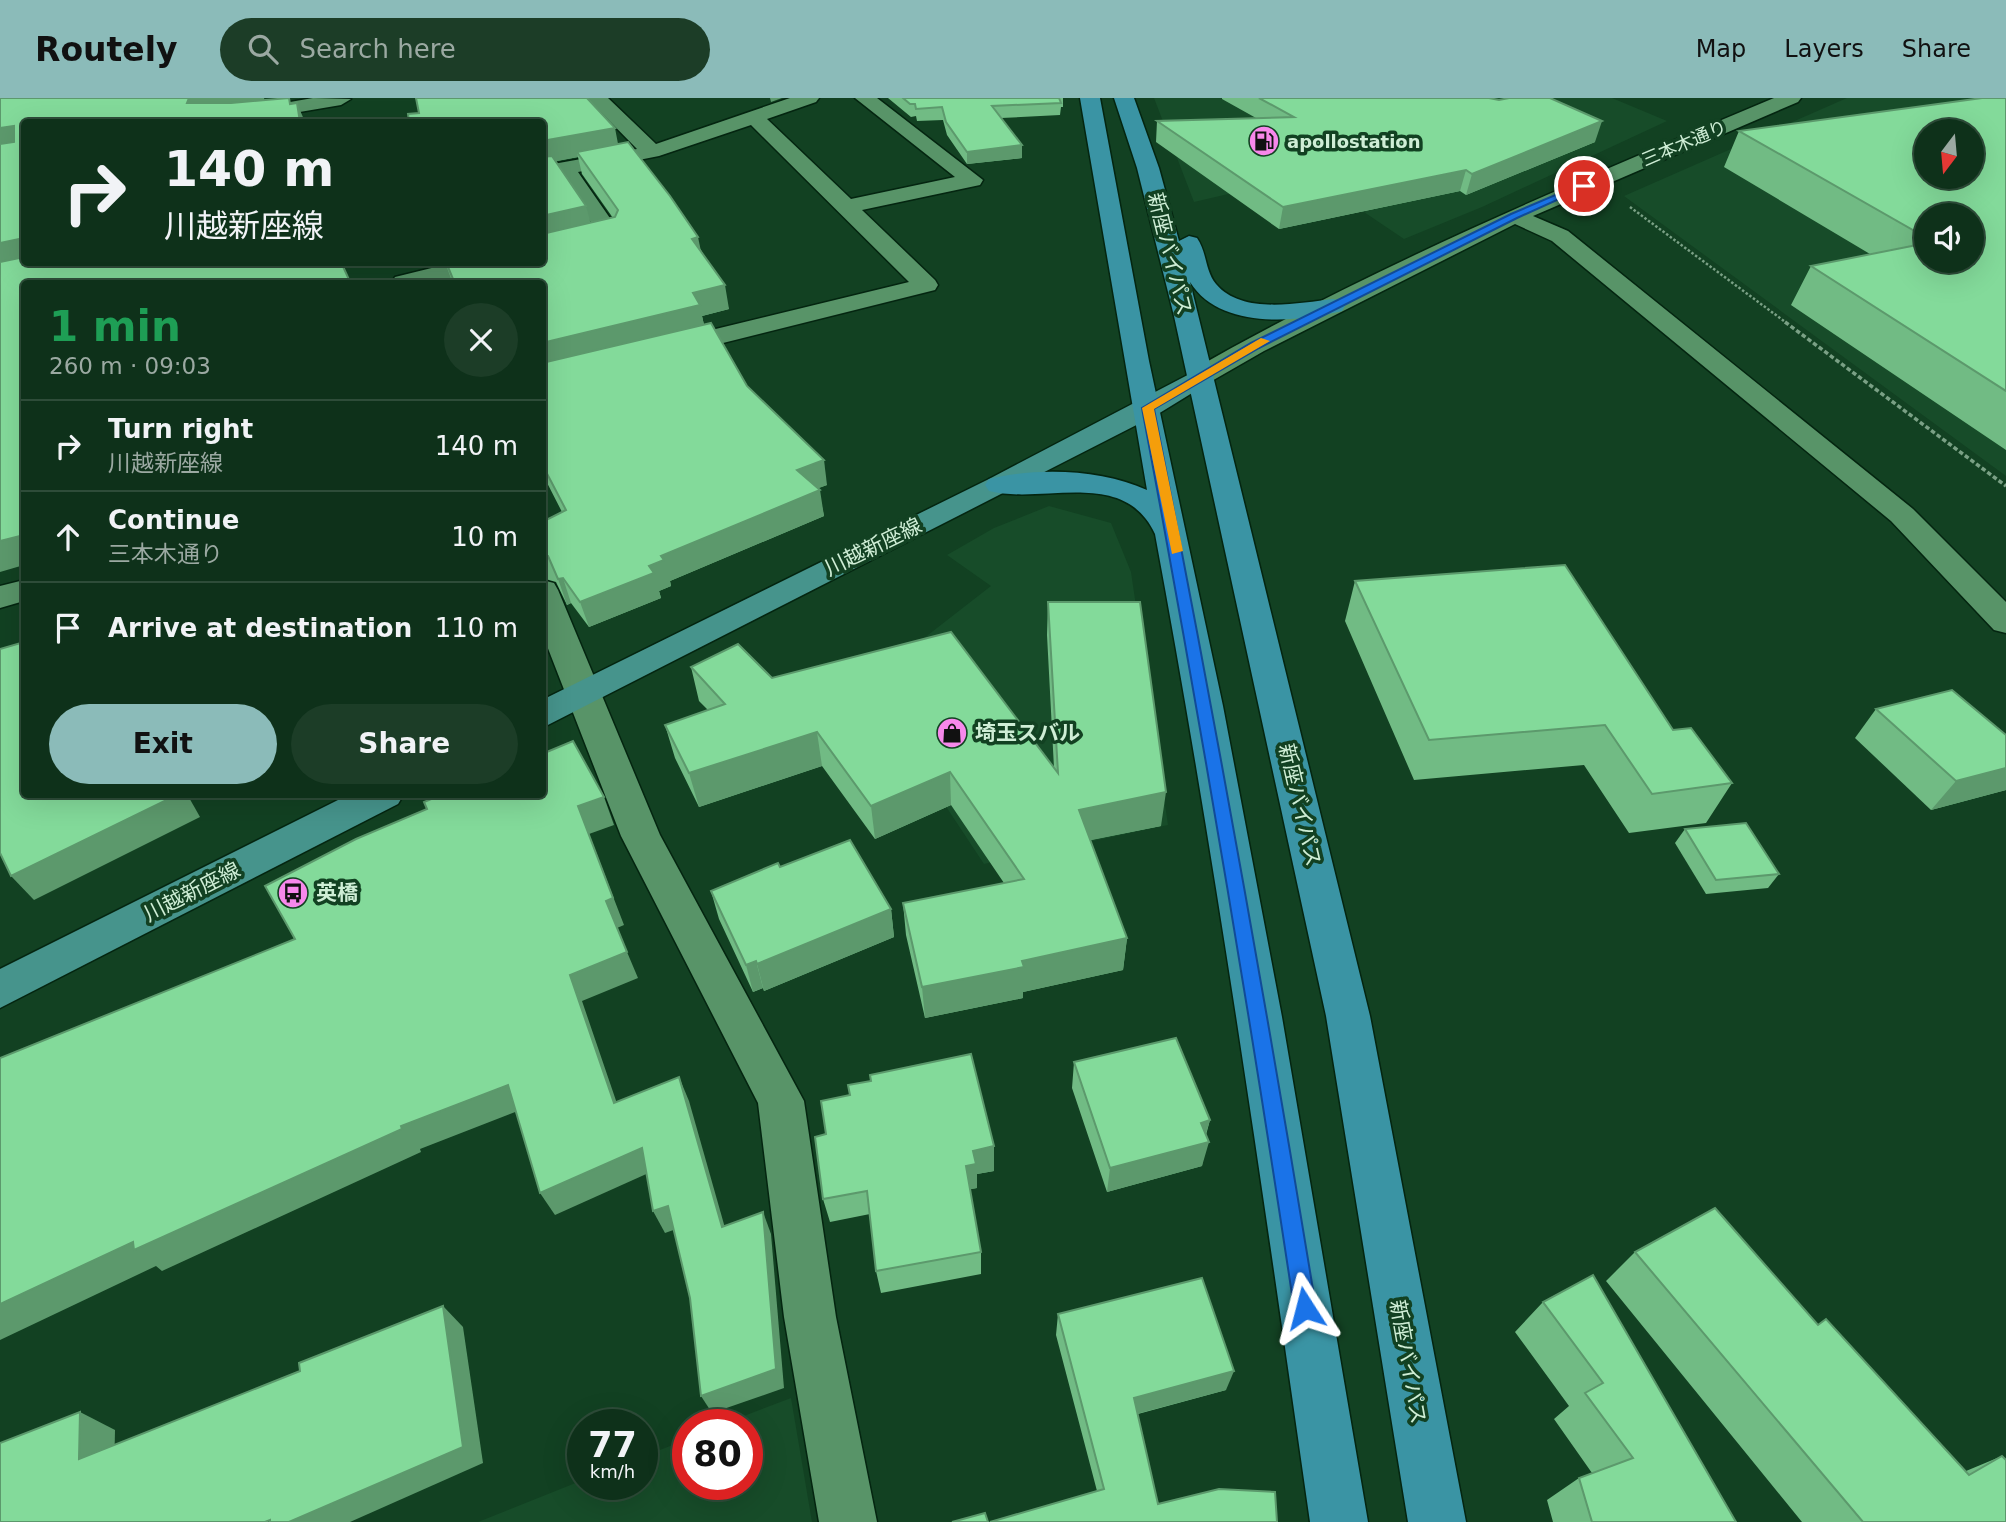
<!DOCTYPE html>
<meta charset="utf-8">
<style>
:root{--surface:#0e311a;--page:#1c3d27;--text:#f1f3f6;--muted:#9ba9a2;--line:#2e4c39;--accent:#8bbbb9}
body{margin:0;font-family:"DejaVu Sans","Noto Sans JP",sans-serif;background:var(--page);color:var(--text);height:100vh;display:flex;flex-direction:column;font-size:26px;white-space:nowrap}
*{box-sizing:border-box;margin:0}
p{font-size:23px;color:var(--muted)}
.icon{flex:none;width:38px;height:38px;fill:none;stroke:currentColor;stroke-width:2;stroke-linecap:round;stroke-linejoin:round}
.map{position:relative;flex:1;overflow:hidden}
.sheet{position:absolute;left:21px;top:182px;width:525px;height:518px;display:flex;flex-direction:column;background:var(--surface);border-radius:7px;box-shadow:0 7px 28px #0002,0 0 0 2px var(--line)}
.sheet>*{flex:none}
.guide{position:absolute;left:21px;top:21px;width:525px;height:147px;border-radius:7px;box-shadow:0 7px 28px #0002,0 0 0 2px var(--line);background:#0e311a;color:var(--text);overflow:hidden}
.needle{width:46px;rotate:196deg}
.buttons{position:absolute;left:1914px;top:21px;display:grid;gap:14px}
.buttons a{display:grid;place-items:center;width:70px;height:70px;border-radius:50%;background:var(--surface);box-shadow:0 7px 28px #0002,0 0 0 2px var(--line);font-size:35px}
.speed{position:absolute;left:567px;top:1311px;display:flex;gap:14px;font-size:35px;font-weight:700;text-align:center}
.speed>*{display:grid;place-content:center;width:91px;height:91px;border-radius:50%;background:var(--surface);box-shadow:0 7px 28px #0002,0 0 0 2px var(--line);line-height:1}
.speed small{font-size:18px;font-weight:400}
.speed .limit{border:10px solid #d22;background:#fff;color:#111}
.pin{position:absolute;display:grid;place-items:center;width:60px;height:60px;color:#fff;margin:-30px;border:4px solid #fff;border-radius:50%;box-shadow:0 2px 7px #0007}
.me{position:absolute;width:77px;margin:-38px;rotate:351deg;stroke-linejoin:round;filter:drop-shadow(0 0 5px #0008)}
.turn{display:flex;align-items:center;gap:24px;height:147px;padding:0 28px;font-size:32px}
.turn .icon{width:91px;height:91px;stroke-width:2.5}
.turn b{display:block;font-size:49px;line-height:60px}
.round{display:grid;place-items:center;flex:none;width:74px;height:74px;border-radius:37px;background:var(--page)}
.overview{display:flex;align-items:center;justify-content:space-between;height:119px;padding:0 28px}
h1{font-size:42px;font-weight:600;line-height:52px;color:#1e9e55}
.action{display:flex;gap:14px;margin-top:auto;padding:14px 28px}
.action a{flex:1;height:80px;border-radius:42px;background:var(--accent);color:#111;font-size:28px;font-weight:600;line-height:80px;text-align:center}
.action a+a{background:var(--page);color:var(--text)}
ul{padding:0;list-style:none}
li{display:flex;align-items:center;gap:21px;height:91px;padding:0 28px;border-top:2px solid var(--line)}
li div{flex:1}
li b{display:block;font-size:26px}
li em{font-style:normal}
header{display:flex;align-items:center;gap:42px;box-sizing:border-box;height:98px;padding:0 35px;background:var(--accent);color:#111}
header strong{font-size:33px}
nav{display:flex;gap:38px;margin-inline-start:auto;font-size:24px}
.search{width:490px;height:63px;background:var(--page);display:flex;align-items:center;gap:18px;box-sizing:border-box;padding:0 24px;border-radius:38px;color:var(--muted);font-size:26px}
.map>svg:first-child{display:block}
</style>
<header>
<strong>Routely</strong>
<div class="search"><svg class="icon" aria-label="search" viewBox="0 0 24 24"><circle cx="10" cy="10" r="6"/><path d="M15 15l6 6"/></svg>Search here</div>
<nav><a>Map</a><a>Layers</a><a>Share</a></nav>
</header>
<div class="map">
<svg width="2006" height="1424" viewBox="0 0 2006 1424">
<rect width="100%" height="100%" fill="#124122"/>
<!-- built -->
<g fill="#174c29" fill-rule="evenodd">
<polygon points="1154,0 1612,0 1667,23 1482,109 1404,141 1309,77 1194,104"/>
<path d="M1847,0H2006V378L1624,98ZM1927,33H1972V79H1927ZM1927,117H1972V163H1927Z"/>
<polygon points="1049,408 1111,425 1131,474 1168,727 984,766 865,586 991,488 947,457 994,430"/>
<polygon points="791,1300 812,1424 478,1424 583,1382 583,1386 642,1386 642,1359 688,1341 688,1386 747,1386 747,1326 723,1326"/>
</g>
<g fill="none" stroke-linecap="round" stroke-linejoin="round">
<!-- minor casing -->
<g stroke="#042510" stroke-width="3">
<g id="minor">
<polygon points="313,0 351,1 341,7 240,24 199,24 209,18"/>
<polygon points="587,0 608,0 656,46 790,0 819,0 816,4 767,21 851,101 955,79 855,0 877,0 983,82 980,87 862,112 935,182 938,187 935,192 667,259 658,257 654,251 658,245 909,184 751,27 659,58 578,74 621,136 618,141 542,159 542,145 596,132 559,77 542,80 542,68 637,51"/>
<path d="M1774,0H1801L1798,4L1533,118L1568,133L1913,411L2006,504V535L1994,532L1891,423L1552,143L1515,126L1264,253L1210,284H1192L1188,278L1192,272C1378,166 1577,83 1774,0Z"/>
<polygon points="456,164 500,164 496,169 428,186 392,184 395,179"/>
<polygon points="24,482 24,503 0,510 0,488"/>
<polygon points="542,482 554,485 558,492 660,737 804,1003 836,1219 877,1424 819,1424 784,1219 758,1005 621,738 542,535"/>
</g>
</g>
<!-- major casing -->
<g stroke="#042510" stroke-width="3">
<g id="major">
<polygon points="1201,270 1210,272 1214,278 1210,284 1158,316 542,630 542,602 989,381"/>
<polygon points="350,696 404,696 398,706 0,910 0,871"/>
</g>
</g>
<!-- highway casing -->
<g stroke="#042510" stroke-width="3">
<g id="highway">
<path d="M1080,0H1100L1149,263L1223,608L1282,919L1368,1424H1310C1263,1094 1216,764 1155,436C1124,369 1043,407 989,393L985,387L989,381C1037,369 1102,371 1147,392Z"/>
<path d="M1114,0H1134L1159,70L1179,143L1189,138L1197,140C1207,154 1205,173 1216,186C1242,217 1298,205 1333,201L1342,203L1345,208L1342,213C1294,225 1219,231 1190,184L1370,918L1466,1424H1408L1326,918L1174,218L1137,70Z"/>
</g>
</g>
<!-- path-far1 -->
<polyline stroke="#7aa085" stroke-width="2.5" stroke-dasharray="2.5 2" stroke-linecap="butt" points="1630,109 1788,226"/>
<!-- path -->
<polyline stroke="#7aa085" stroke-width="3.5" stroke-dasharray="4.5 2.5" stroke-linecap="butt" points="1785,224 2006,388"/>
<!-- minor -->
<use href="#minor" fill="#589468" fill-rule="evenodd"/>
<!-- major -->
<use href="#major" fill="#46948c" fill-rule="evenodd"/>
<!-- highway -->
<use href="#highway" fill="#3a94a4" fill-rule="evenodd"/>
</g>
<!-- wall -->
<g fill="#71bb84" fill-rule="evenodd">
<polygon points="888,0 1063,0 1063,9 1061,9 1060,17 1001,20 1022,47 1022,60 967,66 947,37 943,22 917,23 916,18 911,19"/>
<polygon points="1222,0 1473,0 1595,44 1466,97 1460,93 1279,131 1156,44 1157,23 1256,20 1222,1"/>
<path d="M2006,0V352L1791,207L1811,168L1870,156L1724,69L1739,33ZM1927,117L1972,163H1927Z"/>
<path d="M542,24L618,46L701,152L729,211L702,218L704,227L747,288L827,387L818,390L824,418L670,483L671,488L659,493L661,500L589,529L571,505L567,507L556,484L542,480V424L562,414L542,375V186H453L445,164H542ZM578,59L582,76L613,120L590,125L556,63Z"/>
<polygon points="1355,483 1673,632 1732,685 1706,725 1629,735 1584,667 1414,682 1345,523"/>
<polygon points="1048,504 1161,728 1090,742 1127,840 1123,872 1023,894 1023,900 925,920 906,837 903,805 1004,785 951,707 875,741 822,668 699,709 675,660 665,627 708,612 699,603 691,569 772,580 1054,670 1047,537"/>
<polygon points="1876,611 2006,637 2006,692 1931,712 1855,640"/>
<polygon points="1685,731 1779,776 1768,790 1706,796 1675,745"/>
<polygon points="780,769 891,811 894,839 764,893 763,890 753,894 719,821 711,793"/>
<polygon points="1074,964 1210,1022 1206,1037 1202,1068 1107,1094 1072,990"/>
<polygon points="994,1048 994,1073 977,1076 977,1090 970,1091 981,1154 981,1176 881,1195 876,1173 870,1116 830,1124 823,1101"/>
<polygon points="1635,1154 1818,1227 1966,1373 2002,1358 2006,1424 1802,1424 1606,1183"/>
<polygon points="1543,1204 1736,1424 1553,1424 1547,1402 1579,1380 1592,1375 1554,1321 1569,1308 1515,1234"/>
<polygon points="1058,1216 1226,1292 1138,1316 1158,1406 990,1424 1097,1393 1056,1237"/>
</g>
<!-- shaded-wall -->
<g fill="#5c996c">
<polygon points="189,0 264,0 266,6 187,5"/>
<polygon points="770,0 782,0 771,4"/>
<polygon points="297,5 305,24 300,24"/>
<polygon points="1602,23 1595,44 1466,97 1472,76"/>
<polygon points="14,28 24,48 0,54 0,30"/>
<polygon points="615,30 619,51 577,54 578,59 542,66 542,43"/>
<polygon points="1022,47 1022,60 967,66 967,54"/>
<polygon points="1466,72 1460,93 1279,131 1283,109"/>
<polygon points="586,108 592,130 542,142 542,118"/>
<polygon points="698,139 703,163 692,141"/>
<polygon points="24,140 24,164 0,172 0,145"/>
<polygon points="725,187 729,211 702,218 705,231 542,271 542,245 693,195"/>
<polygon points="824,362 827,387 801,397 797,372"/>
<polygon points="820,392 824,418 670,483 671,488 659,493 661,500 589,529 580,504 649,468 661,458"/>
<polygon points="24,437 24,467 0,474 0,443"/>
<polygon points="563,480 571,505 567,507 558,481"/>
<polygon points="817,634 822,668 699,709 689,675"/>
<polygon points="2006,670 2006,692 1931,712 1956,683"/>
<polygon points="950,674 951,707 875,741 871,708"/>
<polygon points="1166,694 1161,728 1077,745 1079,712"/>
<polygon points="179,696 187,696 200,719 34,802 11,778"/>
<polygon points="604,699 614,727 589,736 624,827 617,830 606,803 578,708"/>
<polygon points="891,811 894,839 764,893 757,866"/>
<polygon points="1127,840 1123,872 1023,894 1023,900 925,920 922,889 1022,863"/>
<polygon points="627,854 638,880 582,903 625,1029 614,1005 570,877"/>
<polygon points="756,863 763,890 753,894 746,867"/>
<polygon points="679,979 689,1003 731,1151 722,1129"/>
<polygon points="508,987 523,1011 420,1051 421,1054 162,1173 156,1168 0,1242 0,1206 133,1144 401,1028"/>
<polygon points="1210,1022 1203,1045 1209,1044 1202,1068 1107,1094 1110,1070 1201,1025"/>
<polygon points="994,1048 994,1073 977,1076 977,1090 967,1092 966,1068 973,1053"/>
<polygon points="642,1050 653,1073 555,1117 540,1095"/>
<polygon points="668,1108 679,1130 665,1135 653,1113"/>
<polygon points="763,1114 771,1136 784,1290 712,1315 701,1298"/>
<polygon points="443,1208 463,1229 483,1365 350,1424 289,1424"/>
<polygon points="1234,1273 1226,1292 1129,1318 1134,1300"/>
<polygon points="80,1314 115,1332 114,1378 79,1361"/>
</g>
<!-- building -->
<g fill="#83da9a" stroke="#5c996c" stroke-width="2" fill-rule="evenodd">
<polygon points="0,0 189,0 187,5 231,5 289,0 290,6 297,5 300,24 24,24 24,140 0,145 0,46 14,44 14,28 0,30"/>
<polygon points="416,0 587,0 615,30 542,43 542,24 409,24 408,16 419,15"/>
<polygon points="903,0 1059,0 1061,5 992,8 1022,47 967,54 946,24 942,9 916,11 915,6 910,6"/>
<polygon points="1259,0 1489,0 1499,2 1509,0 1550,0 1602,23 1472,76 1466,72 1283,109 1157,23 1294,19"/>
<path d="M1982,0H2006V293L1811,168L1927,145V163H1972V117H1927V140L1739,33ZM1927,33H1972V79H1927Z"/>
<polygon points="628,44 670,98 698,139 692,141 725,187 693,195 700,207 542,245 542,186 455,186 446,164 542,164 542,136 615,119 618,112 577,54"/>
<polygon points="552,58 586,108 542,118 542,59"/>
<polygon points="24,159 24,164 341,164 351,186 24,186 24,437 0,443 0,164"/>
<polygon points="711,225 747,288 824,362 797,372 820,392 661,458 664,462 649,468 654,475 580,504 563,480 558,481 548,458 542,457 542,424 566,412 542,366 542,265"/>
<polygon points="1565,467 1673,632 1691,630 1732,685 1652,696 1605,627 1429,642 1355,483"/>
<polygon points="1048,504 1140,504 1166,694 1079,712 1127,840 1022,863 1024,869 922,889 903,805 1024,781 950,674 871,708 817,634 689,675 665,627 725,606 691,569 738,546 772,580 951,534 1058,675"/>
<polygon points="24,544 24,696 179,696 11,778 0,755 0,551"/>
<polygon points="1952,592 2006,637 2006,670 1956,683 1876,611"/>
<polygon points="573,643 604,699 578,708 613,800 606,803 627,854 570,877 614,1005 679,979 722,1129 763,1114 776,1271 701,1298 690,1200 668,1108 653,1113 642,1050 540,1095 508,987 401,1028 402,1031 134,1152 133,1144 0,1206 0,960 295,841 265,788 356,741 427,711 424,704 443,696 542,696 542,656"/>
<polygon points="1746,725 1779,776 1716,782 1685,731"/>
<polygon points="850,742 891,811 757,866 756,863 746,867 711,793 778,765 780,769"/>
<polygon points="1176,940 1210,1022 1201,1025 1209,1044 1110,1070 1074,964"/>
<polygon points="971,956 994,1048 973,1053 976,1066 966,1068 981,1154 876,1173 867,1093 823,1101 815,1039 826,1036 821,1003 850,997 848,987 871,983 870,977"/>
<polygon points="1715,1110 1818,1227 1826,1221 1969,1377 2002,1358 2006,1362 2006,1424 1863,1424 1635,1154"/>
<polygon points="1593,1177 1736,1424 1592,1424 1579,1380 1633,1360 1585,1295 1603,1285 1543,1204"/>
<polygon points="1202,1180 1234,1273 1134,1300 1158,1406 1219,1391 1275,1394 1277,1424 990,1424 1104,1391 1058,1216"/>
<polygon points="443,1208 463,1349 289,1424 270,1424 270,1422 265,1424 0,1424 0,1345 80,1314 79,1361 300,1273 299,1265"/>
<polygon points="985,1415 988,1424 952,1424"/>
</g>
<!-- route -->
<path fill="#1a73e8" stroke="#114b97" stroke-width="2" d="M1581,86L1588,88L1517,120L1259,250L1154,311C1213,610 1267,909 1316,1210L1313,1218L1305,1221L1297,1218L1294,1210C1249,909 1198,609 1142,310L1251,245L1511,116Z"/>
<!-- slow -->
<polygon fill="#f59e0b" points="1261,240 1270,243 1154,311 1183,453 1172,456 1142,310"/>
<!-- icons -->
<defs>
<g id="fuel-disc" transform="scale(1.575)"><circle r="9.5" fill="#f788eb" stroke="#124122"/><path d="M-5.5-6h7V0h2V4h1.3V-2.5L3-4.5l.8-.8L6-3V5H2.5V1h-1V6h-7ZM-4.2-4.7v3.2H.2V-4.7Z" fill="#111"/></g>
<g id="shop-disc" transform="scale(1.575)"><circle r="9.5" fill="#f788eb" stroke="#124122"/><path d="M-5-2.5h2.3a2.7 3.5 0 0 1 5.4 0H5L5.5 6h-11ZM-1.5-2.5h3a1.5 2.3 0 0 0-3 0Z" fill="#111"/></g>
<g id="bus-disc" transform="scale(1.575)"><circle r="9.5" fill="#f788eb" stroke="#124122"/><path d="M-5-6H5V4H4V6H2V4H-2V6H-4V4H-5ZM-3.5-4V0h7V-4ZM-3.5 1.2v1.5H-2V1.2ZM2 1.2v1.5H3.5V1.2Z" fill="#111"/></g>
</defs>
<g fill-rule="evenodd">
<use href="#fuel-disc" x="1264" y="43"/>
<use href="#shop-disc" x="952" y="635"/>
<use href="#bus-disc" x="293" y="795"/>
</g>
<g text-anchor="middle" dominant-baseline="central" stroke-width="7" stroke-linejoin="round" paint-order="stroke">
<!-- far-poi labels -->
<g font-size="18" font-weight="bold" fill="#cfeed6" stroke="#124122" text-anchor="start">
<text x="1287" y="43">apollostation</text>
</g>
<!-- far-street labels -->
<g font-size="18" fill="#cfeed6" stroke="#124122">
<text transform="translate(1684 45) rotate(-23)">三本木通り</text>
</g>
<!-- street labels -->
<g font-size="21" fill="#cfeed6" stroke="#124122">
<text transform="translate(1170 156) rotate(76)">新座バイパス</text>
<text transform="translate(873 449) rotate(-26)">川越新座線</text>
<text transform="translate(1300 707) rotate(77)">新座バイパス</text>
<text transform="translate(192 794) rotate(-27)">川越新座線</text>
<text transform="translate(1408 1264) rotate(80)">新座バイパス</text>
</g>
<!-- poi labels -->
<g font-size="21" font-weight="bold" fill="#cfeed6" stroke="#124122" text-anchor="start">
<text x="975" y="635">埼玉スバル</text>
<text x="316" y="795">英橋</text>
</g>
</g>
</svg>
<div class="buttons">
<a><svg class="needle" viewBox="-14 -14 28 28"><path d="M0-13l5 13h-10z" fill="#e53935"/><path d="M0 13l5-13h-10z" fill="#9ba9a2"/></svg></a>
<a><svg class="icon" aria-label="sound" viewBox="0 0 24 24"><path d="M4 9h4l5-4v14l-5-4H4zM17 9q2 3 0 6"/></svg></a>
</div>
<div class="speed"><div>77<small>km/h</small></div><div class="limit">80</div></div>
<div class="pin" style="left:1584px;top:88px;background:#d93025"><svg class="icon" aria-label="arrive" viewBox="0 0 24 24"><path d="M6 21V4h12l-3 4 3 4H6"/></svg></div>
<svg class="me" style="left:1305px;top:1210px" viewBox="-20 -20 40 40"><path d="M0-17L14 15 0 8-14 15z" fill="#1a73e8" stroke="#fff" stroke-width="4"/></svg>
<div class="guide">
<div class="turn"><svg class="icon" aria-label="right" viewBox="0 0 24 24"><path d="M7 20v-9h11M14 6l5 5-5 5"/></svg><div><b>140 m</b>川越新座線</div></div>
</div>
<section class="sheet">
<div class="overview"><div><h1>1 min</h1><p>260 m · 09:03</p></div><a class="round"><svg class="icon" aria-label="close" viewBox="0 0 24 24"><path d="M6 6l12 12M18 6L6 18"/></svg></a></div>
<ul>
<li><svg class="icon" aria-label="right" viewBox="0 0 24 24"><path d="M7 20v-9h11M14 6l5 5-5 5"/></svg><div><b>Turn right</b><p>川越新座線</p></div><em>140 m</em></li>
<li><svg class="icon" aria-label="ahead" viewBox="0 0 24 24"><path d="M12 20V5M6 11l6-6 6 6"/></svg><div><b>Continue</b><p>三本木通り</p></div><em>10 m</em></li>
<li><svg class="icon" aria-label="arrive" viewBox="0 0 24 24"><path d="M6 21V4h12l-3 4 3 4H6"/></svg><div><b>Arrive at destination</b></div><em>110 m</em></li>
</ul>
<div class="action"><a>Exit</a><a>Share</a></div>
</section>
</div>
